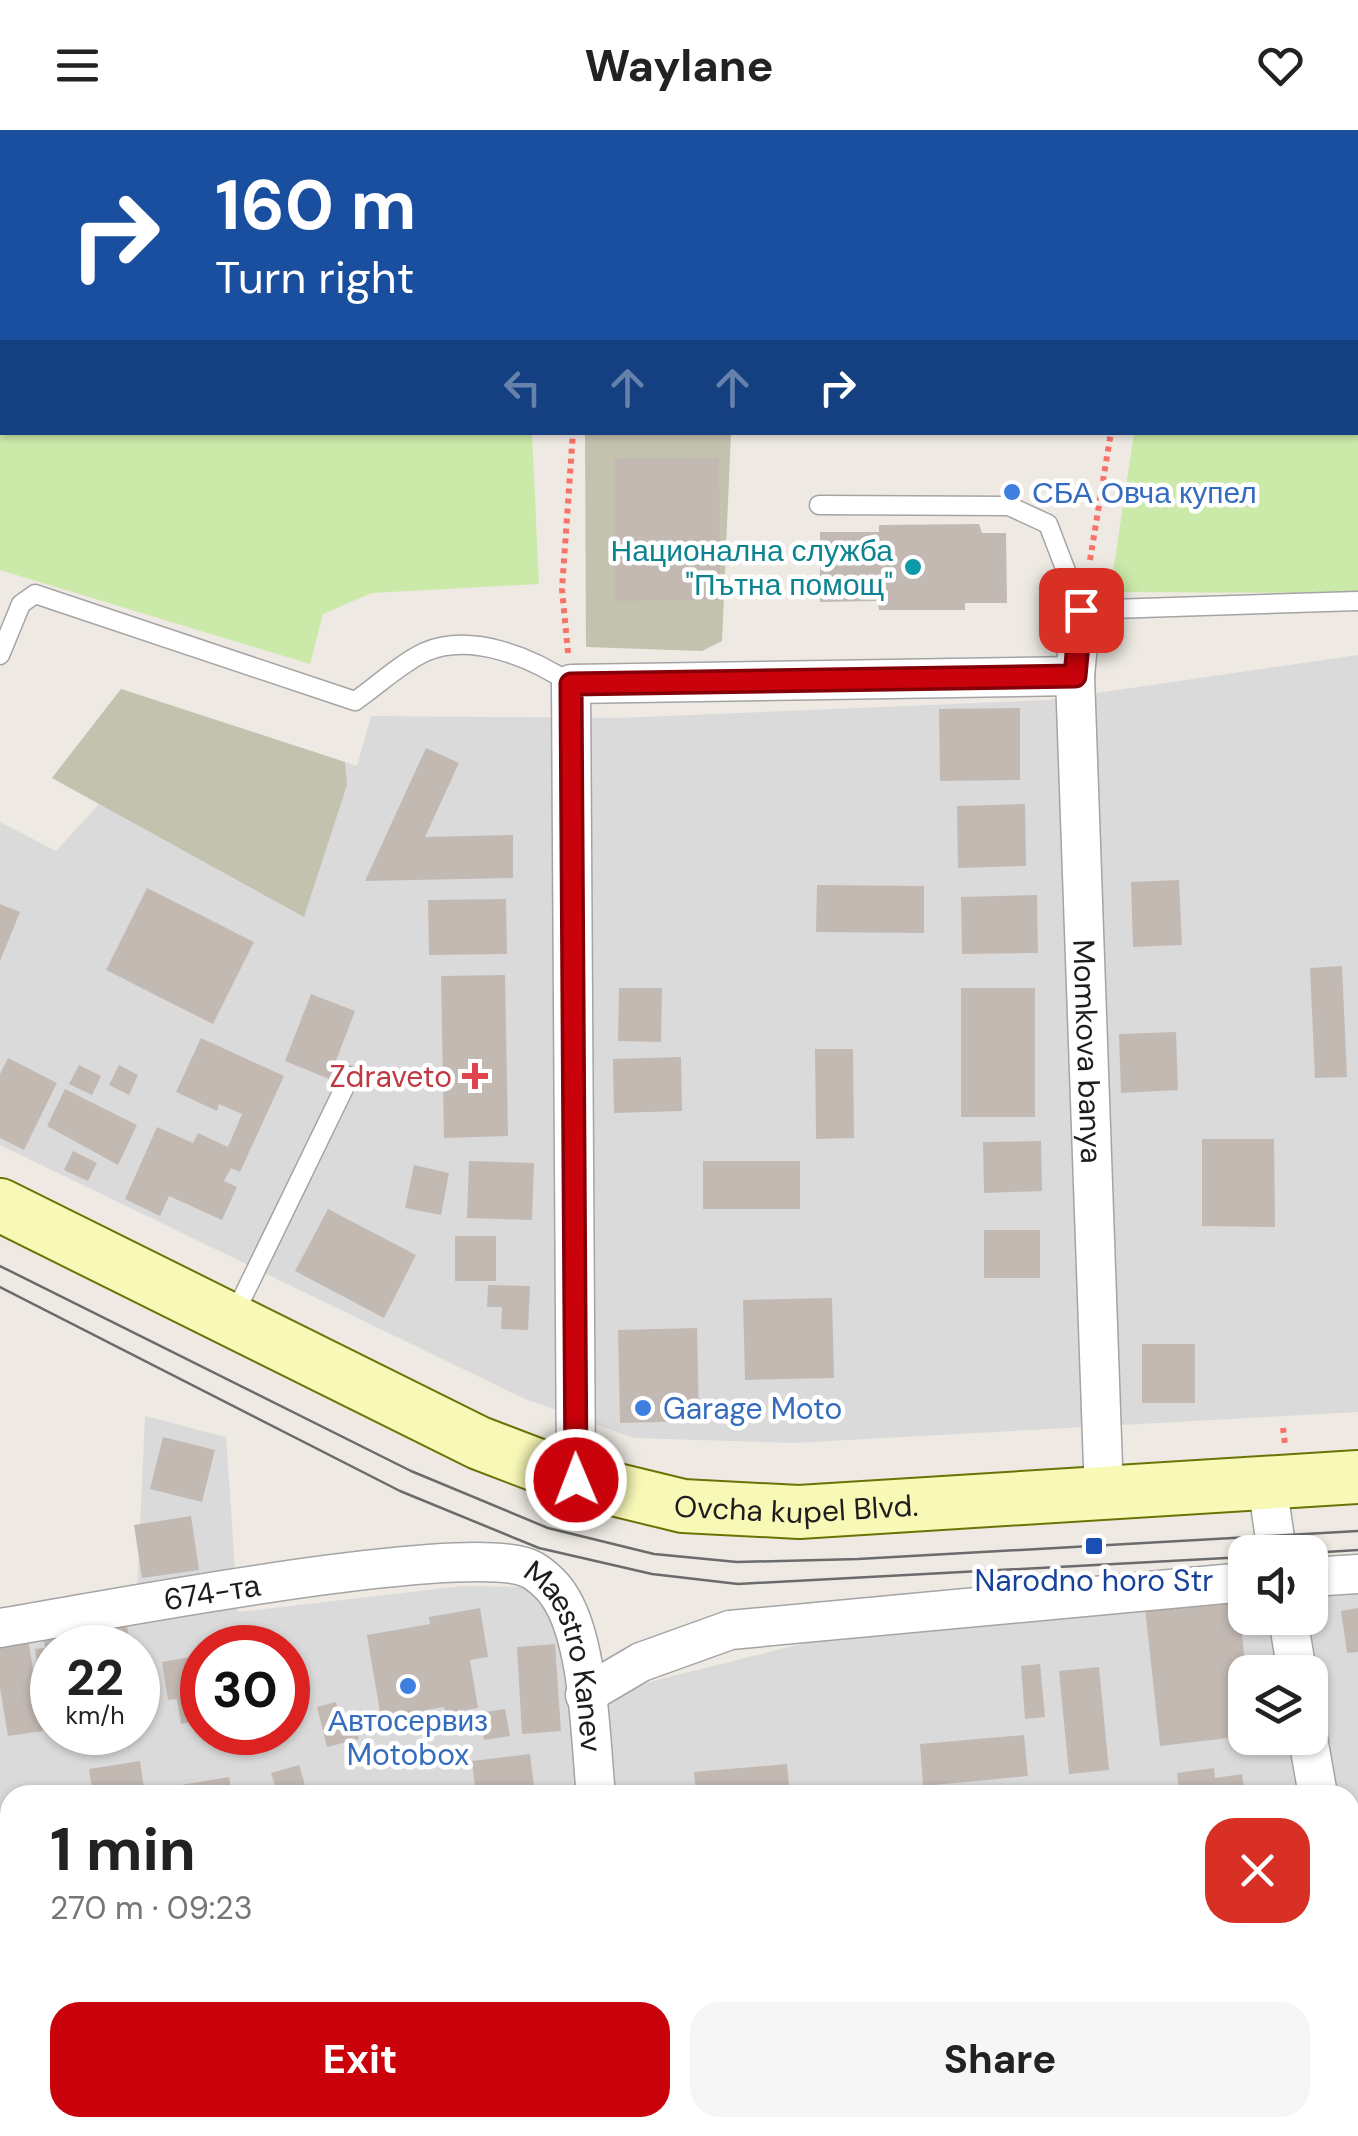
<!DOCTYPE html>
<meta charset="utf-8">
<style>
:root{--surface:#fff;--page:#f6f6f6;--text:#222;--muted:#767676;--accent:#c9020b}
body{margin:0;font-family:"DM Sans",sans-serif;background:var(--page);color:var(--text);height:100vh;display:flex;flex-direction:column;font-size:38px;white-space:nowrap}
*{box-sizing:border-box;margin:0}
p{font-size:32px;color:var(--muted)}
.icon{flex:none;width:55px;height:55px;fill:none;stroke:currentColor;stroke-width:2;stroke-linecap:round;stroke-linejoin:round}
.map{position:relative;flex:1;overflow:hidden}
.details{position:absolute;left:0px;top:1655px;width:1360px;height:352px;display:flex;flex-direction:column;background:var(--surface);border-radius:30px 30px 0 0;box-shadow:0 2px 8px #0004}
.details>*{flex:none}
.guide{position:absolute;left:0px;top:0px;width:1360px;height:305px;box-shadow:0 2px 8px #0004;background:#1a4fa0;color:#fff;overflow:hidden}
.buttons{position:absolute;left:1228px;top:1405px;display:grid;gap:20px}
.buttons a{display:grid;place-items:center;width:100px;height:100px;border-radius:20px;background:var(--surface);box-shadow:0 2px 8px #0004;font-size:50px}
.speed{position:absolute;left:30px;top:1495px;display:flex;gap:20px;font-size:50px;font-weight:700;text-align:center}
.speed>*{display:grid;place-content:center;width:130px;height:130px;border-radius:50%;background:var(--surface);box-shadow:0 2px 8px #0004;line-height:1}
.speed small{font-size:25px;font-weight:400}
.speed .limit{border:15px solid #d22;background:#fff;color:#111}
.pin{position:absolute;display:grid;place-items:center;width:85px;height:85px;color:#fff;margin:-42px;border-radius:20px;box-shadow:0 5px 15px #0006}
.me{position:absolute;width:110px;margin:-55px;rotate:359deg;stroke-linejoin:round;filter:drop-shadow(0 0 8px #0008)}
.turn{display:flex;align-items:center;gap:35px;height:210px;padding:0 50px;font-size:45px}
.turn .icon{width:130px;height:130px;stroke-width:2.5}
.turn b{display:block;font-size:70px;line-height:85px}
.lanes{display:flex;align-items:center;height:95px;padding:0 50px;background:#0003;justify-content:center;gap:50px;direction:ltr}
.lanes .off{opacity:.35}
.round{display:grid;place-items:center;flex:none;width:105px;height:105px;border-radius:30px;background:var(--page)}
.overview{display:flex;align-items:center;justify-content:space-between;height:170px;padding:0 50px}
h1{font-size:60px;font-weight:700;line-height:75px}
.cta{display:flex;gap:20px;margin-top:auto;padding:20px 50px}
.cta a{flex:1;height:115px;border-radius:30px;background:var(--accent);color:#fff;font-size:40px;font-weight:700;line-height:115px;text-align:center}
.cta a+a{background:var(--page);color:var(--text)}
header{display:flex;justify-content:space-between;align-items:center;height:130px;padding:0 50px;background:var(--surface);font-size:45px;font-weight:700}
.map>svg:first-child{display:block}
</style>
<header><svg class="icon" aria-label="menu" viewBox="0 0 24 24"><path d="M4 6h16M4 12h16M4 18h16"/></svg>Waylane<svg class="icon" aria-label="heart" viewBox="0 0 24 24"><path d="M12 20l-8-8c-3-5 5-10 8-4 3-6 11-1 8 4z"/></svg></header>
<div class="map">
<svg width="1358" height="2006" viewBox="0 0 1358 2006">
<rect width="100%" height="100%" fill="#eeeae3"/>
<!-- residential -->
<g fill="#dbdada" fill-rule="evenodd">
<polygon points="1358,525 1358,1282 793,1313 634,1308 525,1269 0,1015 0,692 56,721 99,674 52,648 121,559 357,636 371,586 618,588 1048,570"/>
<path d="M145,1286L226,1307L238,1482L462,1456L530,1457L561,1495L575,1582L653,1551L829,1507L1245,1460V1488H1310V1454L1358,1449V2006H0V1506L136,1484ZM52,1518H138V1602H52ZM202,1518H288V1602H202ZM1245,1542H1310V1608H1245ZM10,1665H1350V1998H10Z"/>
</g>
<!-- construction -->
<g fill="#c3c2af">
<polygon points="585,303 731,303 722,511 702,521 586,517"/>
<polygon points="121,559 345,632 347,655 304,787 52,648"/>
</g>
<!-- grass -->
<g fill="#cbe9a9">
<polygon points="0,0 556,2 2,2 2,302 532,303 539,454 372,463 323,484 310,534 0,440"/>
<polygon points="1358,295 1358,463 1110,462 1134,303 1358,302"/>
</g>
<!-- pitch -->
<polygon fill="#81ddb5" points="1207,0 1358,0 1358,112 1358,2"/>
<g fill="none" stroke-linecap="round" stroke-linejoin="round">
<!-- river -->
<polyline stroke="#a4d2dc" stroke-width="60" points="589,0 594,2"/>
</g>
<!-- building -->
<g fill="#c3b9b3">
<polygon points="719,328 720,470 615,471 614,329"/>
<polygon points="979,394 982,403 1006,403 1007,473 965,473 965,480 879,480 878,471 820,472 820,402 879,402 879,395"/>
<polygon points="1020,578 1020,650 940,651 939,579"/>
<polygon points="426,618 459,633 425,707 513,705 513,748 365,751"/>
<polygon points="1025,674 1026,736 958,738 957,676"/>
<polygon points="1179,750 1182,815 1133,817 1131,752"/>
<polygon points="817,755 924,756 924,803 816,802"/>
<polygon points="147,758 254,812 213,894 106,840"/>
<polygon points="1037,765 1038,823 962,824 961,767"/>
<polygon points="506,769 507,824 429,825 428,770"/>
<polygon points="0,774 20,782 0,831"/>
<polygon points="1342,836 1347,947 1315,948 1310,838"/>
<polygon points="505,845 508,1006 444,1008 441,846"/>
<polygon points="619,858 662,858 661,912 618,911"/>
<rect x="961" y="858" width="74" height="129"/>
<polygon points="311,864 355,881 329,949 285,931"/>
<polygon points="1176,902 1178,960 1121,963 1119,904"/>
<polygon points="201,908 284,946 240,1042 231,1038 224,1051 237,1057 222,1090 169,1066 160,1086 125,1069 157,997 193,1013 198,1003 228,1017 242,984 219,974 217,981 176,962"/>
<polygon points="815,919 853,919 854,1008 816,1009"/>
<polygon points="681,927 682,981 614,983 613,929"/>
<polygon points="8,928 57,953 24,1020 0,1008 0,944"/>
<polygon points="79,935 101,946 92,965 69,954"/>
<polygon points="119,935 138,945 129,965 109,955"/>
<polygon points="65,959 137,995 118,1035 47,996"/>
<polygon points="1202,1009 1274,1009 1275,1097 1202,1096"/>
<polygon points="1041,1011 1042,1061 984,1063 983,1012"/>
<polygon points="73,1021 97,1033 88,1051 64,1040"/>
<polygon points="469,1031 534,1033 532,1090 467,1088"/>
<rect x="703" y="1031" width="97" height="48"/>
<polygon points="414,1035 449,1043 441,1085 405,1078"/>
<polygon points="328,1079 416,1125 384,1188 295,1141"/>
<rect x="984" y="1100" width="56" height="48"/>
<rect x="455" y="1106" width="41" height="45"/>
<polygon points="488,1155 530,1156 528,1200 501,1199 502,1177 487,1177"/>
<polygon points="832,1168 834,1248 745,1250 743,1170"/>
<polygon points="697,1198 699,1291 620,1293 618,1200"/>
<rect x="1142" y="1214" width="53" height="59"/>
<polygon points="163,1307 215,1320 202,1372 150,1359"/>
<polygon points="191,1386 199,1440 142,1448 134,1395"/>
<polygon points="1238,1468 1246,1542 1245,1606 1160,1616 1145,1478"/>
<polygon points="480,1478 488,1527 470,1530 478,1578 446,1584 444,1577 381,1588 367,1505 430,1494 429,1487"/>
<polygon points="1358,1478 1358,1522 1347,1523 1341,1481"/>
<polygon points="126,1491 131,1518 74,1518 71,1500"/>
<polygon points="64,1501 67,1518 52,1518 52,1553 41,1555 35,1519 45,1518 43,1504"/>
<polygon points="28,1509 43,1601 8,1606 0,1558 0,1514"/>
<polygon points="555,1514 561,1601 522,1604 517,1517"/>
<polygon points="202,1525 202,1590 181,1594 177,1569 168,1570 162,1532"/>
<polygon points="1040,1534 1045,1587 1025,1589 1021,1536"/>
<polygon points="1099,1537 1109,1640 1069,1644 1059,1541"/>
<polygon points="336,1572 340,1587 353,1583 359,1609 327,1617 317,1577"/>
<polygon points="505,1579 510,1606 484,1610 479,1583"/>
<polygon points="1024,1605 1028,1646 923,1656 920,1614"/>
<polygon points="530,1624 535,1665 476,1665 472,1631"/>
<polygon points="140,1631 144,1658 166,1655 168,1665 93,1665 89,1639"/>
<polygon points="787,1634 790,1665 696,1665 694,1642"/>
<polygon points="299,1635 308,1665 278,1665 271,1643"/>
<polygon points="1214,1638 1215,1648 1242,1644 1245,1665 1180,1665 1177,1643"/>
<polygon points="229,1647 232,1665 170,1665 169,1657"/>
<polygon points="760,1998 792,1998 793,2006 762,2006"/>
<polygon points="834,1998 862,1998 864,2006 836,2006"/>
<polygon points="985,1998 1009,1998 1016,2006 973,2006 972,2000"/>
<polygon points="1059,1998 1122,1998 1124,2006 1060,2006"/>
<polygon points="1229,1998 1240,1998 1242,2006 1201,2006"/>
<polygon points="1266,1998 1317,1998 1319,2006 1268,2006"/>
</g>
<g fill="none" stroke-linecap="round" stroke-linejoin="round">
<!-- lane casing -->
<g stroke="#a4a4a4" stroke-width="21">
<g id="lane">
<polyline points="852,0 859,2"/>
<polyline points="819,375 1009,376 1048,394 1081,480 1358,471"/>
<path d="M0,525L21,474L35,464L355,571C377,556 401,533 425,522C472,502 533,528 571,554"/>
<polyline points="234,1185 350,946"/>
</g>
</g>
<!-- street casing -->
<g stroke="#a4a4a4" stroke-width="41">
<g id="street">
<polyline points="1186,2 1186,0"/>
<path id="s1" d="M1081,480L1075,546L1104,1365"/>
<polyline points="576,1350 571,554 1075,546"/>
<polyline points="1267,1354 1277,1422"/>
<polyline points="1310,1447 1358,1444"/>
<polyline points="1288,1488 1297,1542"/>
<path id="s2" d="M0,1498C88,1484 469,1409 530,1439C539,1443 553,1456 558,1464C590,1509 590,1610 596,1665"/>
<polyline points="585,1565 641,1532 730,1500 1245,1452"/>
<polyline points="1308,1608 1318,1665"/>
<polyline points="1350,1855 1358,1904"/>
<polyline points="630,1998 631,2006"/>
<polyline points="540,2006 587,1998"/>
</g>
</g>
<!-- secondary casing -->
<g stroke="#6c7306" stroke-width="56">
<g id="secondary">
<path id="s3" d="M0,1075L479,1313L576,1350L683,1376L799,1382L1358,1347"/>
</g>
</g>
<!-- path -->
<g stroke="#f8726a" stroke-width="6" stroke-dasharray="5 5" stroke-linecap="butt">
<polyline points="595,2 596,0"/>
<polyline points="1090,430 1111,302"/>
<polyline points="568,523 562,459 573,302"/>
<polyline points="1283,1298 1285,1314"/>
</g>
<!-- lane -->
<use href="#lane" stroke="#fff" stroke-width="18"/>
<!-- street -->
<use href="#street" stroke="#fff" stroke-width="38"/>
<!-- secondary -->
<use href="#secondary" stroke="#f9f9b7" stroke-width="52"/>
<!-- tram -->
<g stroke="#6b6b6b" stroke-width="2.5">
<polyline points="0,1136 411,1341 548,1398 654,1424 737,1432 858,1429 1358,1401"/>
<polyline points="0,1157 400,1361 539,1418 652,1444 738,1454 1245,1427"/>
<polyline points="1310,1423 1358,1420"/>
</g>
</g>
<g fill="none" stroke-linecap="round" stroke-linejoin="round">
<!-- route casing -->
<g stroke="#830107" stroke-width="25">
<polyline id="route" points="576,1350 571,554 1075,546 1081,480"/>
</g>
<!-- route -->
<use href="#route" stroke="#c9020b" stroke-width="18"/>
</g>
<!-- markers -->
<g fill="#3f7fe0" stroke="#fff" stroke-width="4">
<circle cx="1012" cy="362" r="10"/>
<circle cx="643" cy="1278" r="10"/>
<circle cx="408" cy="1556" r="10"/>
</g>
<circle fill="#0f9aa8" stroke="#fff" stroke-width="4" cx="913" cy="437" r="10"/>
<path fill="#e0444e" stroke="#fff" stroke-width="4" d="M470 931h10v10h10v10h-10v10h-10v-10h-10v-10h10z"/>
<rect fill="#1a4fb4" stroke="#fff" stroke-width="4" x="1084" y="1406" width="20" height="20" rx="5"/>
<g text-anchor="middle" dominant-baseline="central" stroke-width="9" stroke-linejoin="round" paint-order="stroke">
<!-- shop labels -->
<g font-size="30" fill="#366cbe" stroke="#fff" text-anchor="start">
<text x="1032" y="362">СБА Овча купел</text>
<text x="663" y="1278">Garage Moto</text>
<text x="408" y="1590" text-anchor="middle">Автосервиз<tspan x="408" dy="34">Motobox</tspan></text>
</g>
<!-- culture labels -->
<g font-size="30" fill="#0d838f" stroke="#fff" text-anchor="end">
<text x="893" y="420">Национална служба<tspan x="893" dy="34">"Пътна помощ"</tspan></text>
</g>
<!-- street labels -->
<g font-size="30" fill="#1d1d1d" stroke="#fff">
<text stroke="none"><textPath href="#s1" startOffset="442">Momkova banya</textPath></text>
<text stroke="none"><textPath href="#s3" startOffset="862">Ovcha kupel Blvd.</textPath></text>
<text stroke="none"><textPath href="#s2" startOffset="215">674-та</textPath></text>
<text stroke="none"><textPath href="#s2" startOffset="635">Maestro Kanev</textPath></text>
</g>
<!-- health labels -->
<g font-size="30" fill="#be3a42" stroke="#fff" text-anchor="end">
<text x="452" y="946">Zdraveto</text>
</g>
<!-- transit labels -->
<g font-size="30" fill="#164399" stroke="#fff">
<text x="1094" y="1450">Narodno horo Str</text>
</g>
</g>
</svg>
<div class="buttons">
<a><svg class="icon" aria-label="sound" viewBox="0 0 24 24"><path d="M4 9h4l5-4v14l-5-4H4zM17 9q2 3 0 6"/></svg></a>
<a><svg class="icon" aria-label="layers" viewBox="0 0 24 24"><path d="M12 4l9 5-9 5-9-5zM3 14l9 5 9-5"/></svg></a>
</div>
<div class="speed"><div>22<small>km/h</small></div><div class="limit">30</div></div>
<div class="pin" style="left:1081px;top:480px;background:#d93025"><svg class="icon" aria-label="arrive" viewBox="0 0 24 24"><path d="M6 21V4h12l-3 4 3 4H6"/></svg></div>
<svg class="me" style="left:576px;top:1350px" viewBox="-20 -20 40 40"><circle r="17" fill="#c9020b" stroke="#fff" stroke-width="3"/><path d="M0-11L8 9 0 5-8 9z" fill="#fff"/></svg>
<div class="guide">
<div class="turn"><svg class="icon" aria-label="right" viewBox="0 0 24 24"><path d="M7 20v-9h11M14 6l5 5-5 5"/></svg><div><b>160 m</b>Turn right</div></div>
<div class="lanes"><svg class="icon off" aria-label="left" viewBox="0 0 24 24"><path d="M17 20v-9H6M10 6l-5 5 5 5"/></svg><svg class="icon off" aria-label="ahead" viewBox="0 0 24 24"><path d="M12 20V5M6 11l6-6 6 6"/></svg><svg class="icon off" aria-label="ahead" viewBox="0 0 24 24"><path d="M12 20V5M6 11l6-6 6 6"/></svg><svg class="icon" aria-label="right" viewBox="0 0 24 24"><path d="M7 20v-9h11M14 6l5 5-5 5"/></svg></div>
</div>
<section class="details">
<div class="overview"><div><h1>1 min</h1><p>270 m · 09:23</p></div><a class="round" style="background:#d93025;color:#fff"><svg class="icon" aria-label="close" viewBox="0 0 24 24"><path d="M6 6l12 12M18 6L6 18"/></svg></a></div>
<div class="cta"><a>Exit</a><a>Share</a></div>
</section>
</div>
